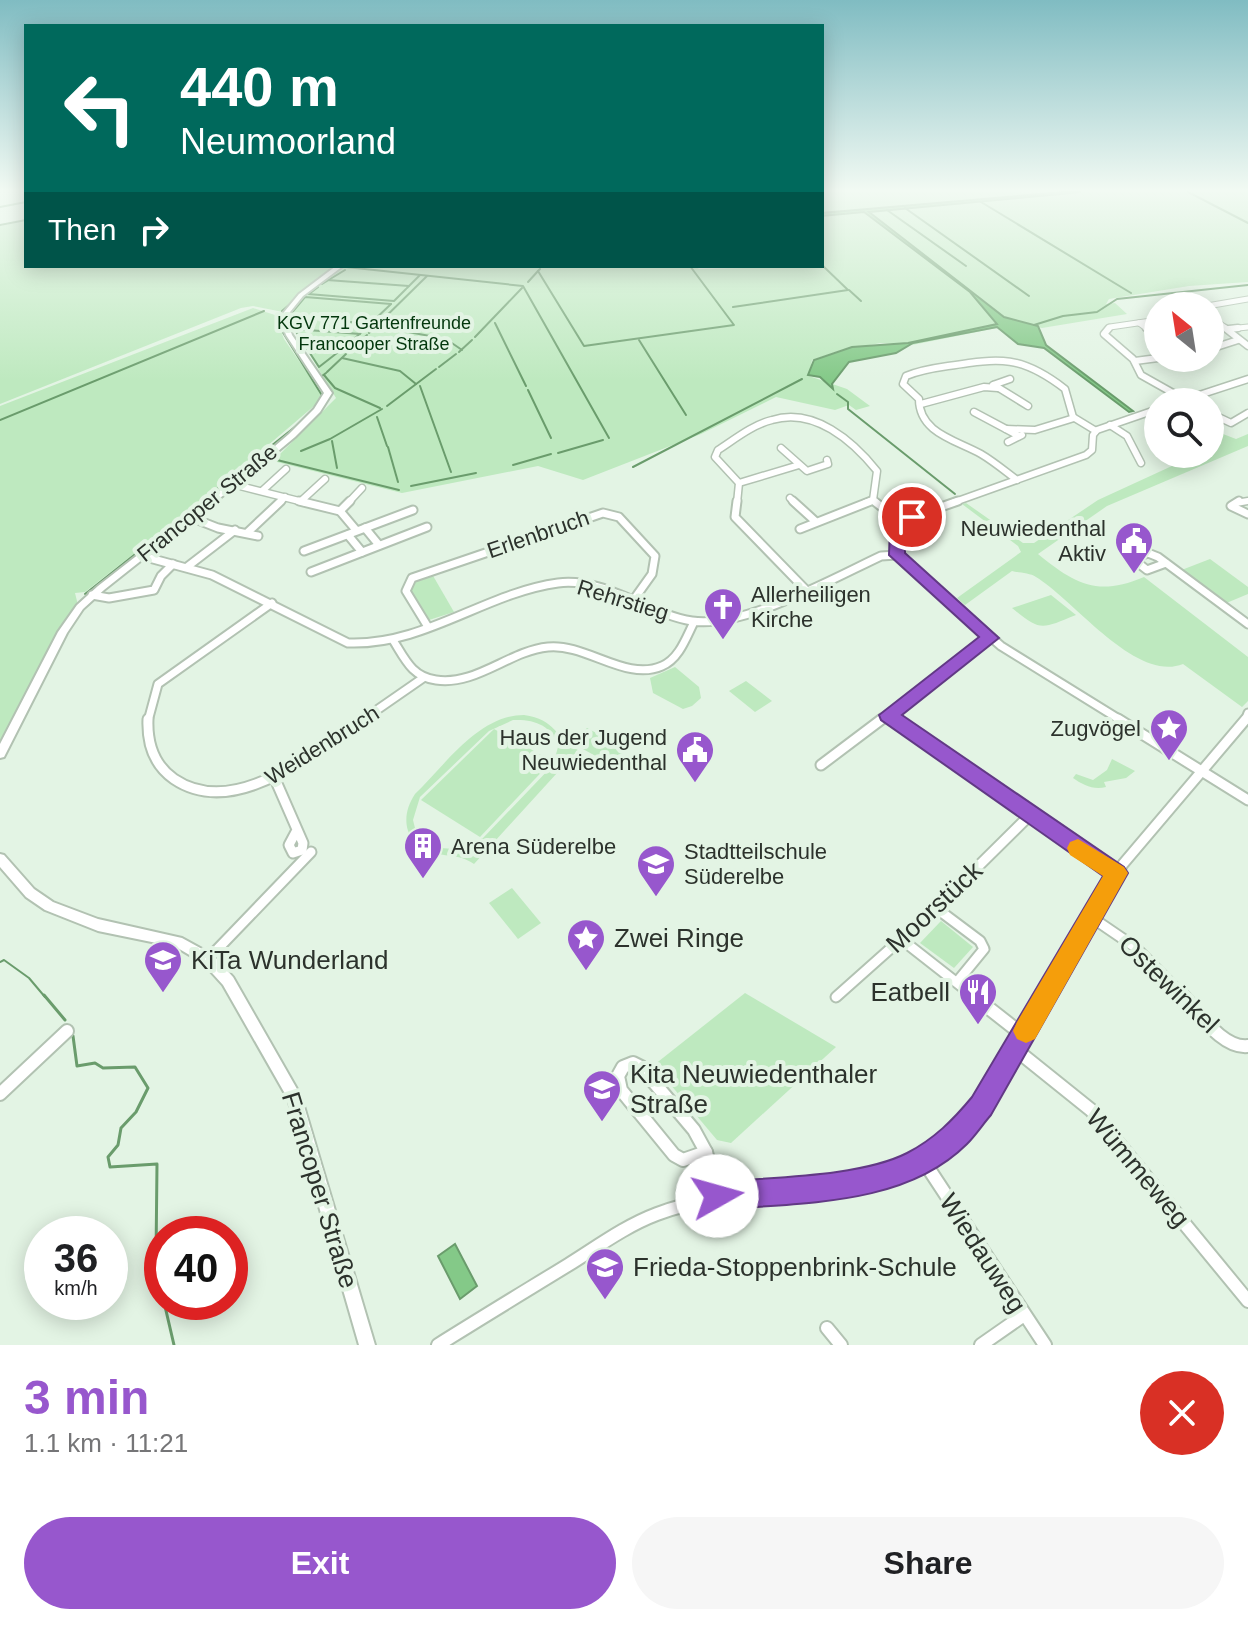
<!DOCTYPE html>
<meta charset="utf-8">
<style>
:root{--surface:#fff;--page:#f6f6f6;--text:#202124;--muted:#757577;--accent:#9757cd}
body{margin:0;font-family:Arial,sans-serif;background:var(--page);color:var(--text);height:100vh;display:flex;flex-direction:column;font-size:30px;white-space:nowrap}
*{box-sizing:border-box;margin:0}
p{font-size:26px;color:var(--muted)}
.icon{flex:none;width:44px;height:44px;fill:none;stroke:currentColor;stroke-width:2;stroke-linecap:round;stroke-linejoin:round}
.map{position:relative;height:1345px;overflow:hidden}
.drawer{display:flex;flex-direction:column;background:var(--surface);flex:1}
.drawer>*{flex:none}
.hud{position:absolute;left:24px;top:24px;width:800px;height:244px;border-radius:0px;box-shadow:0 4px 20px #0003;background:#00695c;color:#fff;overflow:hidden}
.needle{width:52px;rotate:330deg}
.fabs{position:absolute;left:1144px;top:292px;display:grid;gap:16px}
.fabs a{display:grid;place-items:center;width:80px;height:80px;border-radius:50%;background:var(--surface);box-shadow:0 4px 20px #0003;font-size:40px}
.speed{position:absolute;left:24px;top:1216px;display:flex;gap:16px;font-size:40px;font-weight:700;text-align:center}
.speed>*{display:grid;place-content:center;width:104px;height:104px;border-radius:50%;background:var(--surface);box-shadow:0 4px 20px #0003;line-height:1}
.speed small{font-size:20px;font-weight:400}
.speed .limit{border:12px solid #d22;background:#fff;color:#111}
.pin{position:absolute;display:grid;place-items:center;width:68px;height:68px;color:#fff;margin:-34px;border:4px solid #fff;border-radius:50%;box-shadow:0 2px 8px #0007}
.me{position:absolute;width:88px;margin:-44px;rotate:83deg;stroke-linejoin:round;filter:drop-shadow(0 0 6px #0008)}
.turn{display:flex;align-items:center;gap:28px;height:168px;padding:0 24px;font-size:36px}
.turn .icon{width:104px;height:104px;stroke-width:2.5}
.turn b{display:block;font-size:56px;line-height:68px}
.then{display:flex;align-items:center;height:76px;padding:0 24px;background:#0003;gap:16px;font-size:30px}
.round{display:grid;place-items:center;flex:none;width:84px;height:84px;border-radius:42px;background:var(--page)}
.head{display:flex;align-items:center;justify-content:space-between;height:136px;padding:0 24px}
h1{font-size:48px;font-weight:600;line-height:60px;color:var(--accent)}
.primary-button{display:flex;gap:16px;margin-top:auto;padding:16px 24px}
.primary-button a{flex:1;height:92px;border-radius:48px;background:var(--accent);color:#fff;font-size:32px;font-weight:600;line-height:92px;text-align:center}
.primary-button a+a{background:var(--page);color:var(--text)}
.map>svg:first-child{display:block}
</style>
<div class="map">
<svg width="1248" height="1345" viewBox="0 0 1248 1345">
<rect width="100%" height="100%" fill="#e3f4e4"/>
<!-- green -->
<g fill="#bee9bf" fill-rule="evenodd">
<polygon points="822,192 1047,193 1063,192 824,213"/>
<polygon points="1081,192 1248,192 1248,282 1189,286 1109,299 1106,304 1115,303 1127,314 1042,328 1007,321 984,300 1002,327 912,345 881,343 841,350 812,360 809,376 847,389 870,406 856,410 849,405 835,410 776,397 701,434 583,480 538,466 402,493 273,461 336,398 287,317 312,289 344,266 695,266 699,269 822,266 822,216"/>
<polygon points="26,221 26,266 337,266 309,286 283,312 253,306 241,308 0,404 0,226"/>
<polygon points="253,308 275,315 284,339 321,393 321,400 224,483 85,592 75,593 78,605 60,632 0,744 0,406"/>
<path d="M1210,429L1236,439L1248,434V446L1107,506L1038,554C1075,584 1097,597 1144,577L1248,657V701L1242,707L1183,664C1136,683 1074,600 1036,577C1030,573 1020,573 1012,571L965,605L957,598L1021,552L1018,546L962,504L966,503L1023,543H1034L1098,500L1185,460L1178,454H1210Z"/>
<polygon points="1210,559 1248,587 1248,594 1224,604 1179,571"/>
<polygon points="432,574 454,612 429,620 410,591 416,579"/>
<path d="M1051,595L1076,615C1041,629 1041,632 1012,608Z"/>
<polygon points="675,667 699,687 701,698 692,706 683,709 653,693 650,678"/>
<polygon points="746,681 772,701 755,712 729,691"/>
<path d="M524,715C556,719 555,738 578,750L474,864C457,853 449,858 431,852C404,843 400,816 415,794C445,765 479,715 524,715ZM513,720C534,719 552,725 558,747L553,765L483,838L455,849L440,848L424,841L416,832L413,820L420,797L489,731Z"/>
<polygon points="587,728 626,749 612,765 572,743"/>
<polygon points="494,729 552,761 480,837 421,800"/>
<path d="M1112,759L1135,771L1126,778L1104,782L1106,787C1093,790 1083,785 1073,778L1076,774L1093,780L1107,770Z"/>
<polygon points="512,888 541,923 518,939 489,903"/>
<polygon points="941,921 973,947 954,968 920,943"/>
<polygon points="745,993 836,1047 731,1143 717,1140 654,1065"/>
</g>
<!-- water -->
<g fill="#84c988" stroke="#6a9c6c" stroke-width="2">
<polygon points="1063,192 1081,192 869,212 1004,317 1038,326 1046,345 1133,411 1129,412 1044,348 1018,344 997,327 913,343 896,353 849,362 832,384 833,389 820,377 808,375 814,360 852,347 908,343 997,324 970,292 864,212 822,216 822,213"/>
<polygon points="455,1244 477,1286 460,1299 438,1256"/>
</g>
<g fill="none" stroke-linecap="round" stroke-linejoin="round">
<!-- stream-far1 -->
<g stroke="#6a9c6c" stroke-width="2">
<polyline points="1188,192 1248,223"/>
<polyline points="981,202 1131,293"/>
<polyline points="0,207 26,202"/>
<polyline points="905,208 1029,296"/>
<polyline points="887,210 966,266"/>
<polyline points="0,225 26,220"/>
<polyline points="346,267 523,286 609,438"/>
<polyline points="540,269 538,271 584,346 734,325 690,266"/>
<polyline points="327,280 409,286"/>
<polyline points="528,282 538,271"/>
<polyline points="322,284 345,270"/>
<polyline points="407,288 420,275"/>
<polyline points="849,290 861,301"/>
<polyline points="308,294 394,301 406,289"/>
<polyline points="309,294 318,287"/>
<polyline points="733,307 848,290 822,265"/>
<polyline points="282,311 335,266"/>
<polyline points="279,315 282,331 323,397"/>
<polyline points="291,316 370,324 391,304"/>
<polyline points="290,323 289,316 305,297 391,304"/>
<polyline points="495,323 526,386"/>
<polyline points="291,324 319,367 351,342"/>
<polyline points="1034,325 1063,316 1097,312 1117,299 1248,285"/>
<polyline points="376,326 446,339 462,350"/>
<polyline points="294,329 360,334"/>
<polyline points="369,333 427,276"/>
<polyline points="475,337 522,288"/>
<polyline points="353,340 368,326"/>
<polyline points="639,340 686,415"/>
<polyline points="356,345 367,335"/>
<polyline points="348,352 353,347"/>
<polyline points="459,352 472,340"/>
<polyline points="342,358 400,371 416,384"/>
<polyline points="439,367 456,354"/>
<polyline points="327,372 346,354"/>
<polyline points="324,375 335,388 380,408"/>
<polyline points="322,376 326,373"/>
<polyline points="420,386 451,472"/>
<polyline points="528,390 551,438"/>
<polyline points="837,394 848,402 848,409 955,494"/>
<polyline points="387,406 436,369"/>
<polyline points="308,415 317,405"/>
<polyline points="377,417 387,446"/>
<polyline points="0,420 264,311"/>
<polyline points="332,441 337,468"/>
<polyline points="388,447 398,482"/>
<polyline points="301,451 330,439 382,409"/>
<polyline points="558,453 603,440"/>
<polyline points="277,460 399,490"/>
<polyline points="513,465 551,454"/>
<polyline points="633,467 802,379"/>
<polyline points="411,486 476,473"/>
<polyline points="85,594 300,423"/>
<polyline points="0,962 4,960 29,978 45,997"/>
</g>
<!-- stream -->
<g stroke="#6a9c6c" stroke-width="3">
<polyline points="44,995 65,1020"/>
<polyline points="73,1036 77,1066 95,1063 103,1068 135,1067 148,1088 136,1112 121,1128 118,1145 108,1157 110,1167 157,1164 156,1257 162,1291"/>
<polyline points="164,1302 174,1345"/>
</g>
<!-- minor-far4 casing -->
<g stroke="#b2c2b2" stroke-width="7">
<g id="minor-far4">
<polyline points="1207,306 1248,299"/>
<polyline points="1210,316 1228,330"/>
<polyline points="1139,323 1149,330"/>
<polyline points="1229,329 1248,327"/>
<polyline points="1107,330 1110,327 1158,320"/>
</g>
</g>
<!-- minor-far3 casing -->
<g stroke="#b2c2b2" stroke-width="9">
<g id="minor-far3">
<polyline points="1109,328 1104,334 1133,359 1141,375 1189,402"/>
<polyline points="1146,328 1158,336"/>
<polyline points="1225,328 1248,346"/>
<polyline points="1229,329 1238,328"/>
<polyline points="1210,349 1238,340"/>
<polyline points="1135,361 1158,358"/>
<polyline points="993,385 1010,379"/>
<polyline points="994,385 1028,406"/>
<polyline points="1184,400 1248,379"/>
<polyline points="921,404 984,387 998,388"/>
<polyline points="974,412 1019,436"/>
<polyline points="1210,413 1231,423 1248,413"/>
<polyline points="1110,425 1127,436 1141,463"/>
<polyline points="1006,429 1035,430 1074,418"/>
<polyline points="1008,442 1022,435"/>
<polyline points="781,448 807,471 828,464 827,460"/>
<path d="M1017,480C1005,471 993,461 981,454C956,440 919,433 919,399L903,384L906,376C920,370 934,368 948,366C1001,358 1021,355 1065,389L1073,417L1096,431"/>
<polyline points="739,483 799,465"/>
<polyline points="232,484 307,503"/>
<polyline points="262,491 286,469"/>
<polyline points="790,498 795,503"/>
<polyline points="301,501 325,479"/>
<polyline points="279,503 285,497"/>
<polyline points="348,503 362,488"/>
<path d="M737,503L739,483L715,457L718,450C735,439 752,425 772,420C814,407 853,441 877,471L873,500L877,503"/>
<polyline points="865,503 873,500"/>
<polyline points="952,503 1086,455 1092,450 1093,435 1097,430 1158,409"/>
<polyline points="1236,503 1248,501"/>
</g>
</g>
<!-- minor-far2 casing -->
<g stroke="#b2c2b2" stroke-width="11">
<g id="minor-far2">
<polyline points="299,501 340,511 350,501"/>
<polyline points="737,501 735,517 805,589"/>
<polyline points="793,501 815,521"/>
<polyline points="874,501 901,522"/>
<polyline points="1239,501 1231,506 1248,514"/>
<polyline points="340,511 356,530"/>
<polyline points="190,517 218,528 258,536"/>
<polyline points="365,528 379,545"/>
<polyline points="800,529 871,501"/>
<polyline points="247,533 281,501"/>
<polyline points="348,535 362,552"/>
<polyline points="304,551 413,510"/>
<polyline points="897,555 897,530 904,520 958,501"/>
<path d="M142,556L212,575L348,643C424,646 485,593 558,583C605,577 648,614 692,621C743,629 834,578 881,556L897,555L1001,646L1122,721"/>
<polyline points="1166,563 1147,570 1133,559 1148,553 1158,557 1248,624"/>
<polyline points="187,567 235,530"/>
<polyline points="311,572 427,527"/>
<polyline points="92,595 109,598 154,590 161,576 173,564"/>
<polyline points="428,627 406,591 412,578 603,513 619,517 655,556 652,574 632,602"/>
<path d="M393,640C405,659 412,677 436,680C476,686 509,651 548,647C586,643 626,682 662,666C679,659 686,638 694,622"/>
<polyline points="888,715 897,721"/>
<polyline points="148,721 158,684 272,603"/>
<polyline points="361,721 423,678"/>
<polyline points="880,721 991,638"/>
<polyline points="1245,721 1248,713"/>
</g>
</g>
<!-- minor-far1 casing -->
<g stroke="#b2c2b2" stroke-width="13">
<g id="minor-far1">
<path d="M148,719C147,743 154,765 174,779C236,821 314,750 364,719"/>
<polyline points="894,719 1117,873"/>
<polyline points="1118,719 1248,800"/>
<polyline points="821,765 882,719"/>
<polyline points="275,779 303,843 302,850 293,853 289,845 297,830"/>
<polyline points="936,908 980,941 984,949 957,982"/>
<polyline points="1091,917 1135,947 1184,997"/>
<polyline points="901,939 975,997"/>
<polyline points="208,959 311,852"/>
<polyline points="836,997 936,908 1030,815"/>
<polyline points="1045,997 1123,864 1246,719"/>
</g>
</g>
<!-- minor casing -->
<g stroke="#b2c2b2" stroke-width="16">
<g id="minor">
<polyline points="972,995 1023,1035"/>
<path d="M1182,995C1199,1012 1222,1049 1248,1046"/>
<polyline points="1015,1049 1091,1110 1248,1301"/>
<polygon points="633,1063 641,1067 694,1130 706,1152 683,1160 674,1155 621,1090 618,1076 623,1067"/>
<polyline points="0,1094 67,1031"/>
<polyline points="706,1152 717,1196"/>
<polyline points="923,1160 1045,1345"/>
<polyline points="827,1328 841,1345"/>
<path d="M438,1345C481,1318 524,1292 568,1265C597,1247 625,1226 657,1214C765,1173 905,1211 982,1106C1007,1072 1026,1031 1047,995"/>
<polyline points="981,1345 1024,1315"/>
</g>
</g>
<!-- major casing -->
<g stroke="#b2c2b2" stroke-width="4">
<g id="major">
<polygon points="336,266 343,266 303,296 286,317 292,335 332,393 320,412 295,437 259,467 104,590 83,609 67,633 4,757 0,758 0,744 58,632 77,605 98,586 254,464 289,434 314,409 324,393 286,335 280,317 299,294"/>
<polygon points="0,854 4,855 34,889 53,902 98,919 182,938 213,955 233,977 301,1096 375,1345 359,1345 288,1099 223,985 203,963 176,947 98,931 45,910 26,897 0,867"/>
</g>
</g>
<!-- minor-far4 -->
<use href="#minor-far4" stroke="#fff" stroke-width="5"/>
<!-- minor-far3 -->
<use href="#minor-far3" stroke="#fff" stroke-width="6"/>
<!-- minor-far2 -->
<use href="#minor-far2" stroke="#fff" stroke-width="7"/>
<!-- minor-far1 -->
<use href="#minor-far1" stroke="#fff" stroke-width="9"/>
<!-- minor -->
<use href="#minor" stroke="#fff" stroke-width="12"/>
<!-- major -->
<use href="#major" fill="#fff" fill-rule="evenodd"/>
</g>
<!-- sky -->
<linearGradient id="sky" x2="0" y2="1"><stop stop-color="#80bcc2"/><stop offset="0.5" stop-color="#f2faf3"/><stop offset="1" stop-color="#f2faf3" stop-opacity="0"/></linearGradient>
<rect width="1248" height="381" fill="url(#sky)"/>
<!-- route -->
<path fill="#9757cd" stroke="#623985" stroke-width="2" d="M912,512L919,517L905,529V553L999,638L902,715L1124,867L1128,873L991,1115C983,1124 976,1135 967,1144C904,1207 800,1202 717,1210L707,1206L703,1196L707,1186L717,1182C771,1177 860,1177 907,1153C934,1139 953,1120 972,1097L1103,876L881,720L879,715L979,637L889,555L890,528Z"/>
<!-- slow -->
<polygon fill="#f59e0b" points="1078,839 1124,867 1128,873 1035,1039 1026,1043 1017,1039 1013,1031 1017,1022 1103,876 1070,855 1067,848 1070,842"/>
<!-- icons -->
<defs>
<g id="civic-pin" transform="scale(2)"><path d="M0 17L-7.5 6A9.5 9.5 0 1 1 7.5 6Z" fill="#9757cd" stroke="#e3f4e4"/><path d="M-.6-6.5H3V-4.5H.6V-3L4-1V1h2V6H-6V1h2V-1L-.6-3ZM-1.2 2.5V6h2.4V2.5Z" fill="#fff"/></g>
<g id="church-pin" transform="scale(2)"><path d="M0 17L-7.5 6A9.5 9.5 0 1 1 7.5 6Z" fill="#9757cd" stroke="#e3f4e4"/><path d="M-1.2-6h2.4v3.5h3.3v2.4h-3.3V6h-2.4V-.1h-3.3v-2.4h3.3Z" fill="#fff"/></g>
<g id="sight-pin" transform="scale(2)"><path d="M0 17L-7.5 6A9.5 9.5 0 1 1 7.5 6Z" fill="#9757cd" stroke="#e3f4e4"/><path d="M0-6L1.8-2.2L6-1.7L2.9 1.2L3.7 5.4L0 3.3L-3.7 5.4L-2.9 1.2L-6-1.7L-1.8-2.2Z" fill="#fff"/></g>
<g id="building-pin" transform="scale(2)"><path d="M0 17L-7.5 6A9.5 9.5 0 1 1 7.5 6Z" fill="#9757cd" stroke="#e3f4e4"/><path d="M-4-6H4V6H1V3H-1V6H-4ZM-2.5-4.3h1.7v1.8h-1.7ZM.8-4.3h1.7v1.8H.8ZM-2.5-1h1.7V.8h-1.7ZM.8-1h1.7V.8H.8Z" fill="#fff"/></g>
<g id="school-pin" transform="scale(2)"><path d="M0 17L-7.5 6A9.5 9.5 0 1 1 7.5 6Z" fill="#9757cd" stroke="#e3f4e4"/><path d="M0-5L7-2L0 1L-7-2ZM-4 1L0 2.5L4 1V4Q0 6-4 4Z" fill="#fff"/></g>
<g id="restaurant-pin" transform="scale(2)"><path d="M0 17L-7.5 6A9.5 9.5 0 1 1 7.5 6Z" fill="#9757cd" stroke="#e3f4e4"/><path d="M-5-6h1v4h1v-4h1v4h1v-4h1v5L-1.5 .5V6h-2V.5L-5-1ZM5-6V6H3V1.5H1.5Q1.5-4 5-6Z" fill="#fff"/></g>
</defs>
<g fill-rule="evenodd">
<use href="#civic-pin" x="1134" y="541"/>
<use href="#church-pin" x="723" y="607"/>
<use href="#sight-pin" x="1169" y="728"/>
<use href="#civic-pin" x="695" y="750"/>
<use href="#building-pin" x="423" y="846"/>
<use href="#school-pin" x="656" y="864"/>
<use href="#sight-pin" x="586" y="938"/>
<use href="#school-pin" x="163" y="960"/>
<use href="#restaurant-pin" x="978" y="992"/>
<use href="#school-pin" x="602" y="1089"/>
<use href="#school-pin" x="605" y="1267"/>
</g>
<g text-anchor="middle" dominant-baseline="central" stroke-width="8" stroke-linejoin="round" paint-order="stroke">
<!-- far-park labels -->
<g font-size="18" fill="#03370d" stroke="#e3f4e4">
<text x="374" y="323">KGV 771 Gartenfreunde<tspan x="374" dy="21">Francooper Straße</tspan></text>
</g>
<!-- street labels -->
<g font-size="22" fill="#2c322c" stroke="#e3f4e4">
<text transform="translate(207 503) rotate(-39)">Francoper Straße</text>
<text transform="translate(538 534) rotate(-19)">Erlenbruch</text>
<text transform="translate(623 600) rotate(17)">Rehrstieg</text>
<text transform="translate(322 745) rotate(-32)">Weidenbruch</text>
</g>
<!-- poi labels -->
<g font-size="22" fill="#2c322c" stroke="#e3f4e4" text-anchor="end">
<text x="1106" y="528">Neuwiedenthal<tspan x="1106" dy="25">Aktiv</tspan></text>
<text x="751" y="594" text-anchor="start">Allerheiligen<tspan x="751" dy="25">Kirche</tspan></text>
<text x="1141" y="728">Zugvögel</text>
<text x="667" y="737">Haus der Jugend<tspan x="667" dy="25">Neuwiedenthal</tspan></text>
<text x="451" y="846" text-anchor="start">Arena Süderelbe</text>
<text x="684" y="851" text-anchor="start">Stadtteilschule<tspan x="684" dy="25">Süderelbe</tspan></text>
</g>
<!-- near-street labels -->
<g font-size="26" fill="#2c322c" stroke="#e3f4e4">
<text transform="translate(934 907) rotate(-43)">Moorstück</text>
<text transform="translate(1169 984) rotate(44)">Ostewinkel</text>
<text transform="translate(1138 1168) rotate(50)">Wümmeweg</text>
<text transform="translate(320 1190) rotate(73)">Francoper Straße</text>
<text transform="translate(983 1253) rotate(57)">Wiedauweg</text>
</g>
<!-- near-poi labels -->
<g font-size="26" fill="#2c322c" stroke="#e3f4e4" text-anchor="start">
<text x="614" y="938">Zwei Ringe</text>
<text x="191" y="960">KiTa Wunderland</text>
<text x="950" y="992" text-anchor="end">Eatbell</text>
<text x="630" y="1074">Kita Neuwiedenthaler<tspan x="630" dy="30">Straße</tspan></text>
<text x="633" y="1267">Frieda-Stoppenbrink-Schule</text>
</g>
</g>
</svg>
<div class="fabs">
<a><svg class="needle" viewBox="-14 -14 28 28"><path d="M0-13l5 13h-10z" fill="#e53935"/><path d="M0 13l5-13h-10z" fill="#757577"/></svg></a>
<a><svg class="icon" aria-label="search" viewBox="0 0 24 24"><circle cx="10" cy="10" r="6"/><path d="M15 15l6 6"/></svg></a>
</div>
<div class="speed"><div>36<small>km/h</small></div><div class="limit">40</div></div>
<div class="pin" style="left:912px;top:517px;background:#d93025"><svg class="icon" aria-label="arrive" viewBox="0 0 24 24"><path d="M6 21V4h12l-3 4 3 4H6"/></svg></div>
<svg class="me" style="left:717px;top:1196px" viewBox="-20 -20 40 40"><circle r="19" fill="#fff"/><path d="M0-13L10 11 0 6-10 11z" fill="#9757cd"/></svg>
<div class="hud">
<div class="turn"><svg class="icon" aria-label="left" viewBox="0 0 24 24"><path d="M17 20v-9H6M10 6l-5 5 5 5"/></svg><div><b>440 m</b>Neumoorland</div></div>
<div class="then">Then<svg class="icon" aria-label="right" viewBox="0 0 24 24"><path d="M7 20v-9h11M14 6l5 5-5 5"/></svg></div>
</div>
</div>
<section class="drawer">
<div class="head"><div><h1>3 min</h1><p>1.1 km · 11:21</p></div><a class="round" style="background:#d93025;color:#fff"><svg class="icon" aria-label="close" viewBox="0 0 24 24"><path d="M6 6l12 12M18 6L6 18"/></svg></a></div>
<div class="primary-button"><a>Exit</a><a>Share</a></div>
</section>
